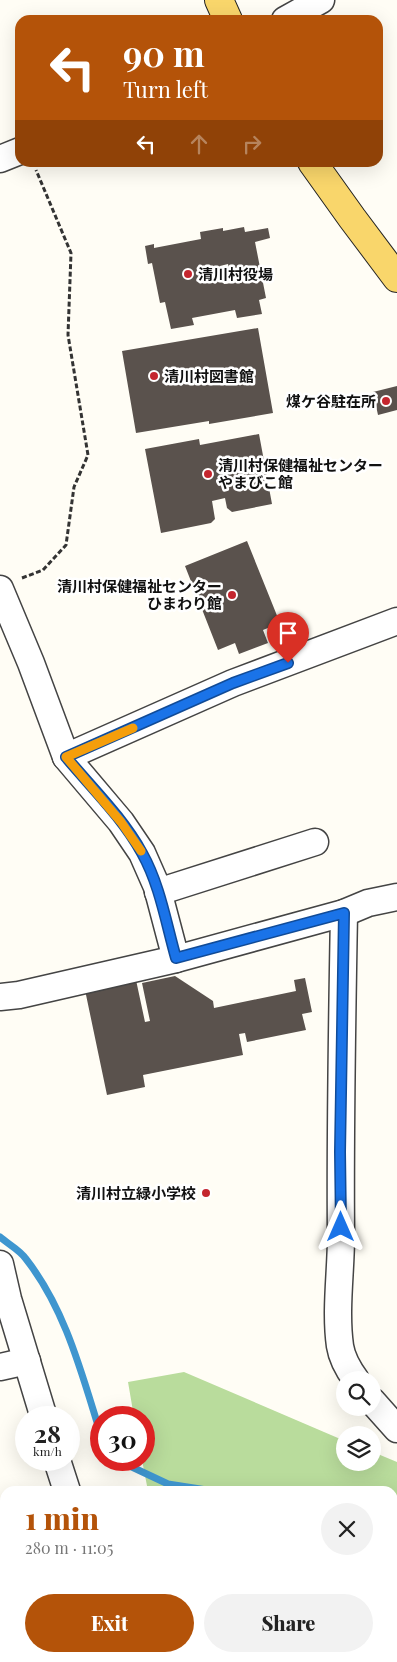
<!DOCTYPE html>
<meta charset="utf-8">
<style>
:root{--surface:#fff;--page:#f2f2f2;--text:#222;--muted:#767676;--accent:#b45309}
body{margin:0;font-family:"Playfair Display","Noto Sans JP",serif;background:var(--page);color:var(--text);height:100vh;display:flex;flex-direction:column;font-size:19px;white-space:nowrap}
*{box-sizing:border-box;margin:0}
p{font-size:16px;color:var(--muted)}
.icon{flex:none;width:28px;height:28px;fill:none;stroke:currentColor;stroke-width:2;stroke-linecap:round;stroke-linejoin:round}
.map{position:relative;flex:1;overflow:hidden}
.sheet{position:absolute;left:0px;top:1486px;width:398px;height:176px;display:flex;flex-direction:column;background:var(--surface);border-radius:15px 15px 0 0;box-shadow:0 5px 20px #0002}
.sheet>*{flex:none}
.hud{position:absolute;left:15px;top:15px;width:368px;height:152px;border-radius:15px;box-shadow:0 5px 20px #0002;background:#b45309;color:#fff;overflow:hidden}
.controls{position:absolute;left:336px;top:1371px;display:grid;gap:10px}
.controls a{display:grid;place-items:center;width:45px;height:45px;border-radius:50%;background:var(--surface);box-shadow:0 5px 20px #0002;font-size:25px}
.speed{position:absolute;left:15px;top:1406px;display:flex;gap:10px;font-size:25px;font-weight:700;text-align:center}
.speed>*{display:grid;place-content:center;width:65px;height:65px;border-radius:50%;background:var(--surface);box-shadow:0 5px 20px #0002;line-height:1}
.speed small{font-size:12px;font-weight:400}
.speed .limit{border:8px solid #d22;background:#fff;color:#111}
.pin{position:absolute;display:grid;place-items:center;width:42px;height:42px;color:#fff;margin:-51px -21px;border-radius:50% 50% 50% 0;rotate:-45deg;box-shadow:0 0 5px #0007}
.pin .icon{rotate:45deg}
.me{position:absolute;width:55px;margin:-28px;rotate:0deg;stroke-linejoin:round;filter:drop-shadow(0 0 4px #0008)}
.turn{display:flex;align-items:center;gap:18px;height:105px;padding:0 25px;font-size:22px}
.turn .icon{width:65px;height:65px;stroke-width:2.5}
.turn b{display:block;font-size:35px;line-height:42px}
.lanes{display:flex;align-items:center;height:48px;padding:0 25px;background:#0003;justify-content:center;gap:25px;direction:ltr}
.lanes .off{opacity:.35}
.round{display:grid;place-items:center;flex:none;width:52px;height:52px;border-radius:26px;background:var(--page)}
.summary{display:flex;align-items:center;justify-content:space-between;height:85px;padding:0 25px}
h1{font-size:30px;font-weight:800;line-height:38px;color:var(--accent)}
.cta{display:flex;gap:10px;margin-top:auto;padding:10px 25px}
.cta a{flex:1;height:58px;border-radius:30px;background:var(--accent);color:#fff;font-size:20px;font-weight:800;line-height:58px;text-align:center}
.cta a+a{background:var(--page);color:var(--text)}
.map>svg:first-child{display:block}
</style>
<div class="map">
<svg width="397" height="1662" viewBox="0 0 397 1662">
<rect width="100%" height="100%" fill="#fffdf5"/>
<!-- forest -->
<polygon fill="#b9dc9c" points="184,1372 345,1441 345,1462 372,1462 373,1452 397,1462 397,1638 392,1636 392,1491 148,1491 142,1460 144,1460 144,1418 134,1417 128,1382"/>
<g fill="none" stroke-linecap="round" stroke-linejoin="round">
<!-- stream -->
<g stroke="#3f96cf" stroke-width="7">
<path d="M0,1237C8,1244 20,1250 26,1259C66,1310 82,1375 101,1435"/>
<polyline points="117,1460 168,1484 213,1491"/>
<polyline points="392,1592 397,1595"/>
</g>
</g>
<!-- building -->
<g fill="#5a524d" fill-rule="evenodd">
<path d="M244,227L245,232L268,228L270,238L255,242L266,298L259,300L262,314L237,318L235,310L192,318L194,325L171,329L165,302L160,303L152,263L148,264L145,246L154,244V248L201,239L200,232L223,228V231ZM228,264L232,283L224,284L220,266Z"/>
<polygon points="258,328 273,413 209,424 209,421 136,433 122,351"/>
<polygon points="397,386 397,410 378,415 373,392"/>
<polygon points="259,434 272,504 232,512 227,508 225,498 212,501 215,519 211,523 161,533 145,449 199,439 200,445"/>
<polygon points="247,541 280,623 263,630 268,643 239,654 235,643 218,650 185,566"/>
<polygon points="175,976 213,1001 214,1008 296,991 294,980 305,978 312,1012 302,1014 306,1030 247,1042 245,1033 239,1034 243,1055 143,1075 145,1087 107,1095 85,990 136,980 145,1022 150,1021 142,983"/>
</g>
<g fill="none" stroke-linecap="round" stroke-linejoin="round">
<!-- minor casing -->
<g stroke="#444" stroke-width="29">
<g id="minor">
<polyline points="285,20 321,0"/>
<polyline points="0,159 20,151"/>
<polyline points="0,589 31,663 66,757 121,822 142,853 157,887 176,959"/>
<polyline points="66,757 233,683 397,621"/>
<polyline points="158,892 315,842"/>
<path d="M344,913C342,1021 340,1128 341,1236C341,1272 335,1310 340,1346C342,1359 348,1369 356,1380"/>
<polyline points="0,997 19,995 176,959 344,913 368,903 397,897"/>
<polyline points="0,1264 8,1299 44,1418"/>
<polyline points="0,1367 27,1361"/>
<polyline points="372,1401 397,1429"/>
<polyline points="57,1460 67,1491"/>
<polyline points="118,1658 119,1662"/>
</g>
</g>
<!-- major casing -->
<g stroke="#222" stroke-width="30">
<g id="major">
<polyline points="219,0 228,20"/>
<polyline points="312,162 352,218 397,278"/>
</g>
</g>
<!-- path -->
<polyline stroke="#333" stroke-width="3" stroke-dasharray="5 2.5" stroke-linecap="butt" points="22,578 43,570 66,545 74,487 88,455 68,335 71,253 36,170"/>
<!-- minor -->
<use href="#minor" stroke="#fff" stroke-width="26"/>
<!-- major -->
<use href="#major" stroke="#f9d66b" stroke-width="28"/>
</g>
<g fill="none" stroke-linecap="round" stroke-linejoin="round">
<!-- route casing -->
<g stroke="#114b97" stroke-width="12">
<path id="route" d="M288,663L233,683L66,757C92,788 123,818 142,853C160,885 166,923 176,958L344,913L340,1152L341,1227"/>
</g>
<!-- route -->
<use href="#route" stroke="#1a73e8" stroke-width="9"/>
<!-- slow -->
<polyline stroke="#f59e0b" stroke-width="9" points="133,728 66,757 121,822 141,851"/>
</g>
<!-- markers -->
<g fill="#c4262e" stroke="#fff" stroke-width="2">
<circle cx="188" cy="274" r="5"/>
<circle cx="154" cy="376" r="5"/>
<circle cx="386" cy="401" r="5"/>
<circle cx="208" cy="474" r="5"/>
<circle cx="232" cy="595" r="5"/>
<circle cx="206" cy="1193" r="5"/>
</g>
<g text-anchor="middle" dominant-baseline="central" stroke-width="5" stroke-linejoin="round" paint-order="stroke">
<!-- poi labels -->
<g font-size="15" font-weight="bold" fill="#111" stroke="#fff" text-anchor="start">
<text x="198" y="274">清川村役場</text>
<text x="164" y="376">清川村図書館</text>
<text x="376" y="401" text-anchor="end">煤ケ谷駐在所</text>
<text x="218" y="465">清川村保健福祉センター<tspan x="218" dy="17">やまびこ館</tspan></text>
<text x="222" y="586" text-anchor="end">清川村保健福祉センター<tspan x="222" dy="17">ひまわり館</tspan></text>
<text x="196" y="1193" text-anchor="end">清川村立緑小学校</text>
</g>
</g>
</svg>
<div class="controls">
<a><svg class="icon" aria-label="search" viewBox="0 0 24 24"><circle cx="10" cy="10" r="6"/><path d="M15 15l6 6"/></svg></a>
<a><svg class="icon" aria-label="layers" viewBox="0 0 24 24"><path d="M12 4l9 5-9 5-9-5zM3 14l9 5 9-5"/></svg></a>
</div>
<div class="speed"><div>28<small>km/h</small></div><div class="limit">30</div></div>
<div class="pin" style="left:288px;top:663px;background:#d93025"><svg class="icon" aria-label="arrive" viewBox="0 0 24 24"><path d="M6 21V4h12l-3 4 3 4H6"/></svg></div>
<svg class="me" style="left:341px;top:1227px" viewBox="-20 -20 40 40"><path d="M0-17L14 15 0 8-14 15z" fill="#1a73e8" stroke="#fff" stroke-width="4"/></svg>
<div class="hud">
<div class="turn"><svg class="icon" aria-label="left" viewBox="0 0 24 24"><path d="M17 20v-9H6M10 6l-5 5 5 5"/></svg><div><b>90 m</b>Turn left</div></div>
<div class="lanes"><svg class="icon" aria-label="left" viewBox="0 0 24 24"><path d="M17 20v-9H6M10 6l-5 5 5 5"/></svg><svg class="icon off" aria-label="ahead" viewBox="0 0 24 24"><path d="M12 20V5M6 11l6-6 6 6"/></svg><svg class="icon off" aria-label="right" viewBox="0 0 24 24"><path d="M7 20v-9h11M14 6l5 5-5 5"/></svg></div>
</div>
<section class="sheet">
<div class="summary"><div><h1>1 min</h1><p>280 m · 11:05</p></div><a class="round"><svg class="icon" aria-label="close" viewBox="0 0 24 24"><path d="M6 6l12 12M18 6L6 18"/></svg></a></div>
<div class="cta"><a>Exit</a><a>Share</a></div>
</section>
</div>
